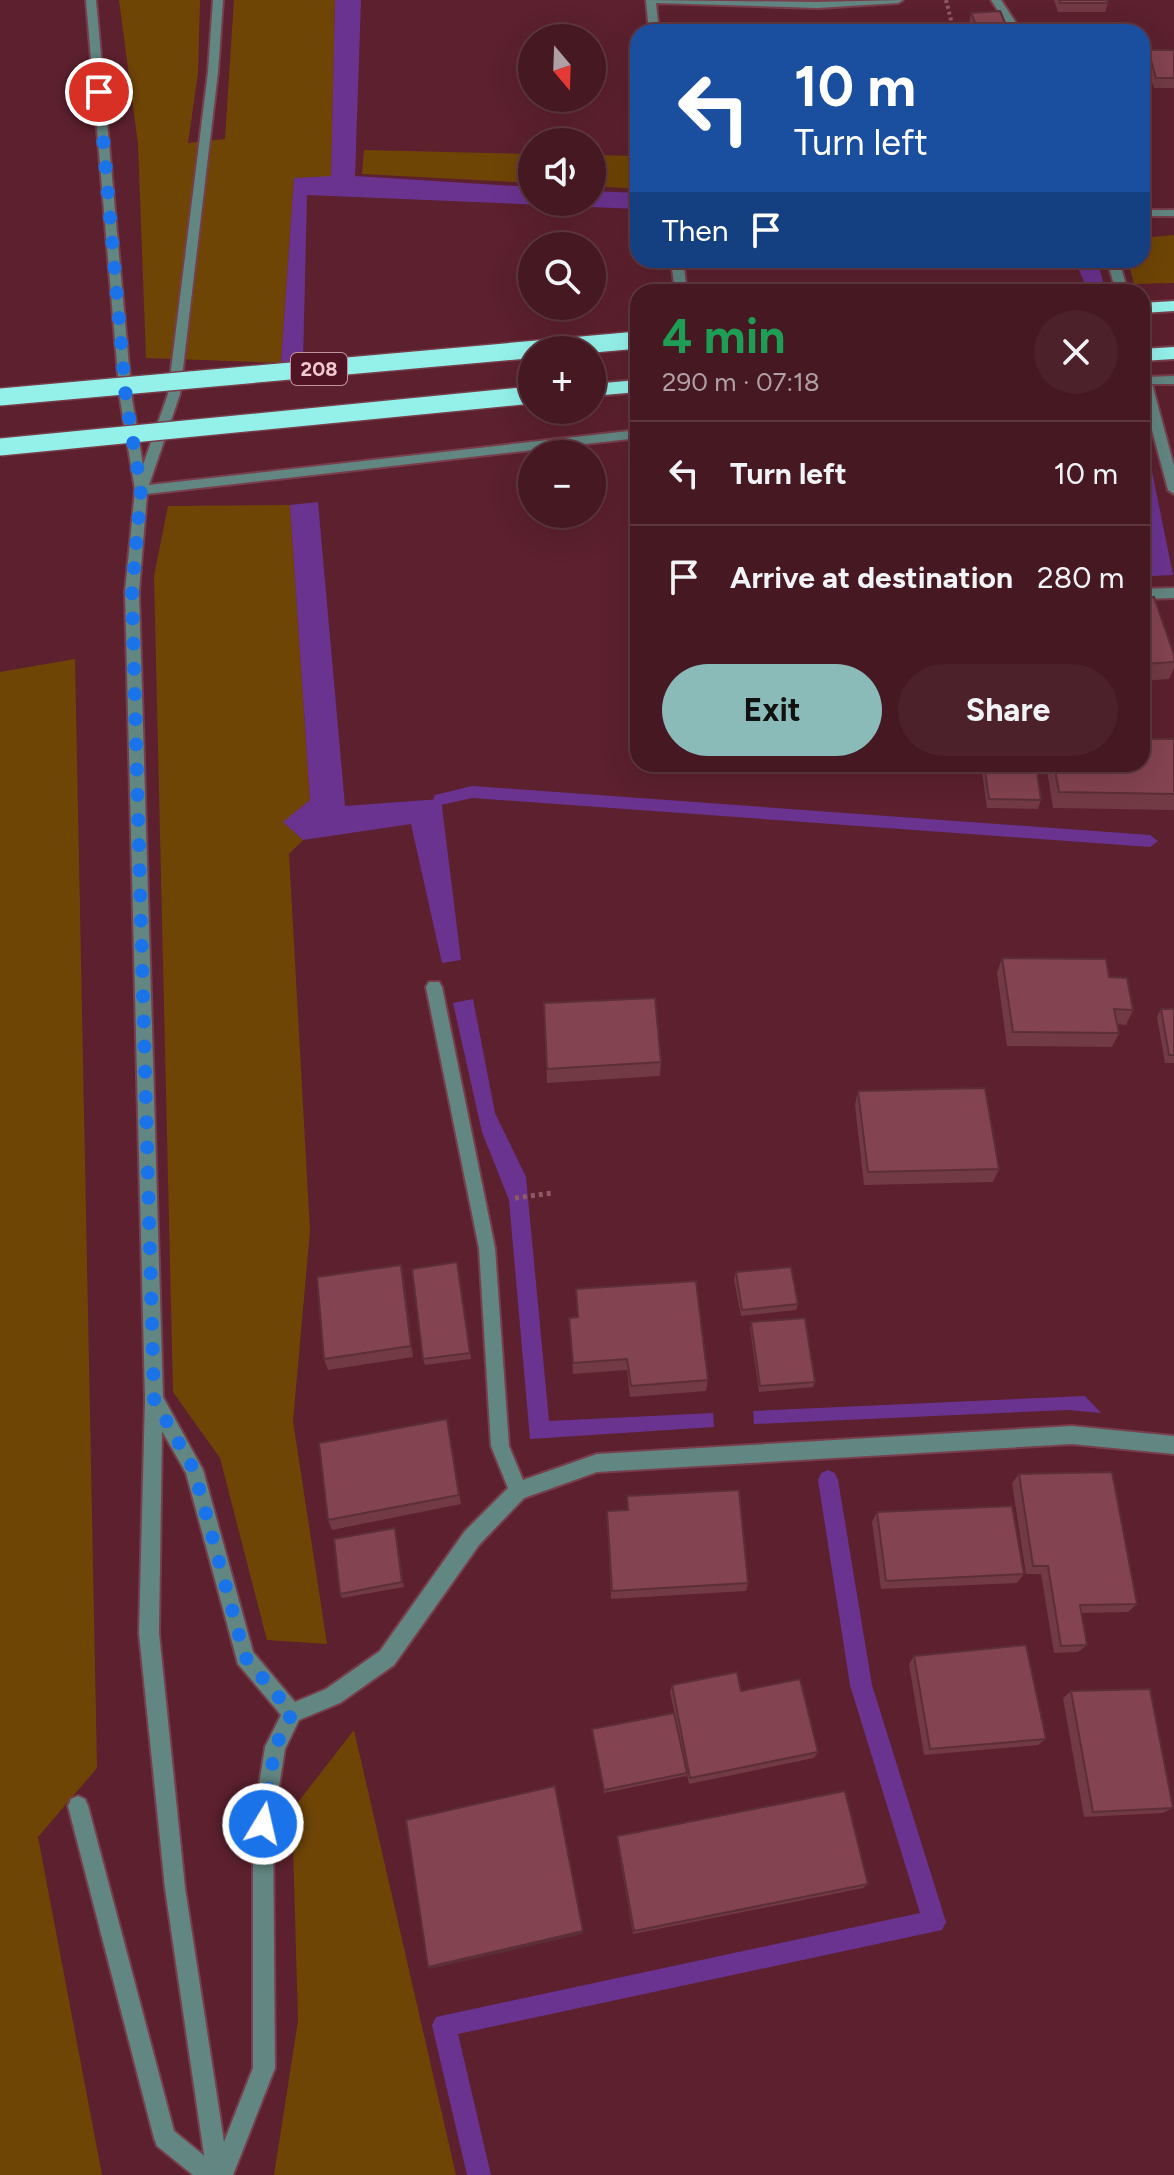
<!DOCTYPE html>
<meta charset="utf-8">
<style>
:root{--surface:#451822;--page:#4c212a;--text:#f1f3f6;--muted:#b0a0a5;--line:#5d3740;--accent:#8bbbb9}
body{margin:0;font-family:Figtree,sans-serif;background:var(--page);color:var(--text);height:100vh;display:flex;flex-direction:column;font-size:30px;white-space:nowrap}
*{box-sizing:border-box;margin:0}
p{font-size:26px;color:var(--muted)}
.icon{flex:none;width:44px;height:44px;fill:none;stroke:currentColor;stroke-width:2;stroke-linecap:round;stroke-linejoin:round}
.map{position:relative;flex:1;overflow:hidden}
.panel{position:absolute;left:630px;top:284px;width:520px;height:488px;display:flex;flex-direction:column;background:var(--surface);border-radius:24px;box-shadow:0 8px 32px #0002,0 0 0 2px var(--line)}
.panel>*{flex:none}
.hud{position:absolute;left:630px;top:24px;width:520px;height:244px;border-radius:24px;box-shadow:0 8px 32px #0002,0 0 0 2px var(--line);background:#1a4fa0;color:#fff;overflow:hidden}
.needle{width:52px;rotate:161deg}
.fabs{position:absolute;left:518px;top:24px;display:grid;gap:16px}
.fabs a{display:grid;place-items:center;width:88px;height:88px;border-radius:50%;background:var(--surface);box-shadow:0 8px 32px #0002,0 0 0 2px var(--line);font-size:40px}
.pin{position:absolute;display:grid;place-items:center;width:68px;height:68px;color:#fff;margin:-34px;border:4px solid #fff;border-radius:50%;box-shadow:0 2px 8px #0007}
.me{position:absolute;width:88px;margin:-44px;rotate:9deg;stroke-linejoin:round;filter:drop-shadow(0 0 6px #0008)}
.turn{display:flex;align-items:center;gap:28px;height:168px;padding:0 32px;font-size:36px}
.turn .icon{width:104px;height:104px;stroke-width:2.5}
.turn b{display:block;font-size:56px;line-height:68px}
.then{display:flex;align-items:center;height:76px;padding:0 32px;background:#0003;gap:16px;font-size:30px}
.round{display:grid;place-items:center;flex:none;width:84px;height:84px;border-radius:42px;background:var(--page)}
.headline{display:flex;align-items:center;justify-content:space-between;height:136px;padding:0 32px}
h1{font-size:48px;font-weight:700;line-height:60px;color:#1e9e55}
.button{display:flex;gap:16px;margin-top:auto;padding:16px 32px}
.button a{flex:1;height:92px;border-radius:48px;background:var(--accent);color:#111;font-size:32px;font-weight:700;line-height:92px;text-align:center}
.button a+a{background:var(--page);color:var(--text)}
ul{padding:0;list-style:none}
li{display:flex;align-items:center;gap:24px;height:104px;padding:0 32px;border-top:2px solid var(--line)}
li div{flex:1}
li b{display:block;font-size:30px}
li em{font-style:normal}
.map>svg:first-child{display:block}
</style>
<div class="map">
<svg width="1174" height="2175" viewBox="0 0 1174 2175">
<rect width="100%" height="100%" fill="#5c202e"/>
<!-- green -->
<g fill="#6f4506">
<polygon points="119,0 200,0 198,73 188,143 225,139 234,0 335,0 331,177 294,178 281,363 146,358 138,144"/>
<polygon points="364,150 532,154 532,183 362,174"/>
<polygon points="592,155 638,156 638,189 592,186"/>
<polygon points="1174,235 1174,283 1134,284 1128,260 1142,260 1142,238"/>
<polygon points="290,505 310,800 284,822 303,840 289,854 310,1231 293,1421 327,1644 267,1640 220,1458 173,1392 154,576 168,506"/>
<polygon points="75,659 97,1768 38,1837 102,2175 0,2175 0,672"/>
<polygon points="354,1730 456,2175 274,2175 298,2021 292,1810"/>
</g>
<!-- water -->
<g fill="#6b3390">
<polygon points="335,0 361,0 355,176 532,187 532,202 592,202 592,191 638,193 638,209 307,195 303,361 281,363 294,178 331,176"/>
<polygon points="1075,260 1097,260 1106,292 1088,292"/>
<polygon points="1142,422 1173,575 1151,576 1142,522"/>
<polygon points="318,502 345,806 441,799 461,960 442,963 411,824 303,840 283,822 310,800 290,505"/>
<polygon points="473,999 495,1113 526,1177 549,1421 713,1413 714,1427 530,1439 509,1200 482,1132 453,1003"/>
<polygon points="1085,1396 1101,1413 1068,1410 754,1424 753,1411"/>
</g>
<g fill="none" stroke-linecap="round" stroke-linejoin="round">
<!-- stream -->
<g fill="#6b3390" fill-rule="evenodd">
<polygon points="472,786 1150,835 1158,841 1150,847 472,798 441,805 433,799 435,795"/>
<polygon points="828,1470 835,1473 838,1480 872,1685 946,1922 942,1930 458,2034 491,2175 467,2175 432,2025 436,2017 920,1913 850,1685 818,1480 821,1473"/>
</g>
<!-- service casing -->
<g stroke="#773e4b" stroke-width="4">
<g id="service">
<polygon points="1174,376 1174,384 1142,384 1142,378 1145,377"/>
<polygon points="78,1796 85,1799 88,1806 174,2131 218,2167 221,2175 193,2175 157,2146 154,2138 68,1806 71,1799"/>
</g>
</g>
<!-- minor casing -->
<g stroke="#773e4b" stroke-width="4">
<g id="minor">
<path d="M86,0H96L132,399L143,465L168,394L208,72L213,0H223L218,72L180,394L149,485L638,430V438L147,494L139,592L163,1397L203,1470L253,1652L295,1702L326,1689L380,1651L465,1531L508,1488L491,1446L479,1248L426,987L429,982H439L442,987L495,1248L509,1446L523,1480L597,1454L1072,1426L1174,1436V1454L1072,1444L597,1472L524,1498L479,1545L394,1665L340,1703L299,1720L285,1749L273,1824L275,2068L233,2175H207L165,1888L139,1633L145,1399L125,592L135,490L120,399ZM162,1431L186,1473L238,1664L281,1715L265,1747L253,1824V2068L224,2142L185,1888L159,1633Z"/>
<polygon points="646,0 817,2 903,0 898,3 817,8 656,3 659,32 649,32"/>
<polygon points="991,0 1001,0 1022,32 1012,32"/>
<rect x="1142" y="210" width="32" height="6"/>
<polygon points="671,260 683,260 687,292 675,292"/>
<polygon points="1107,260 1119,260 1128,292 1116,292"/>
<polygon points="1142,365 1148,369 1174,466 1174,494 1168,490 1142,392"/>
<polygon points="1174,588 1174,598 1142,599 1142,589"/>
</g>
</g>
<!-- motorway casing -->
<g stroke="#773e4b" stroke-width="4">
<g id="motorway">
<polygon points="1174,301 1174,311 1142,313 1142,303"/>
<polygon points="1174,347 1174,359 1142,361 1142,349"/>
<polygon points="638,380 638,392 592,396 592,384"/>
</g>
</g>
<!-- path-far1 -->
<polyline stroke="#8e5964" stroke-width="4" stroke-dasharray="3 3" stroke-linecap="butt" points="946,0 954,32"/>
<!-- path -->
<polyline stroke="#8e5964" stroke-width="5" stroke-dasharray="4 4" stroke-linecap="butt" points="515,1198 552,1193"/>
<!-- service -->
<use href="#service" fill="#628682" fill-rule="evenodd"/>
<!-- minor -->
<use href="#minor" fill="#628682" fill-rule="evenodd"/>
<!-- motorway -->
<use href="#motorway" fill="#94f1ea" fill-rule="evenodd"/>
<!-- motorway-bridge casing -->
<g stroke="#773e4b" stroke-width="20" stroke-linecap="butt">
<g id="motorway-bridge">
<polyline points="0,397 638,340"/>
<polyline points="0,447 532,395"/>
</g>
</g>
<!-- motorway-bridge -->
<use href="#motorway-bridge" stroke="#94f1ea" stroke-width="17"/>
</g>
<!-- wall -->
<g fill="#723a45">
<polygon points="1054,0 1107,0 1108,3 1105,12 1058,12"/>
<polygon points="971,13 1009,32 968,32"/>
<polygon points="1148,50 1174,50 1174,88 1154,88 1145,60"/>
<polygon points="1142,598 1174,655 1174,668 1169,679 1142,681"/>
<polygon points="1174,739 1174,810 1053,808 1046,764 1142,764"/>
<polygon points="981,764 1036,764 1041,800 1038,809 987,808"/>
<polygon points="1002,958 1109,977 1133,1010 1126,1025 1117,1024 1119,1033 1112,1047 1007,1046 997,973"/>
<polygon points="544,1003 661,1062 660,1076 547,1083"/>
<polygon points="1161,1009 1174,1009 1174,1063 1165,1063 1157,1017"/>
<polygon points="858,1091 999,1169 993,1182 864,1185 855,1105"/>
<polygon points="457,1262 471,1359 425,1365 423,1359"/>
<polygon points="401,1265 404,1278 413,1357 328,1370 324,1359"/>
<polygon points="736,1272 798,1304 796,1310 741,1316 734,1279"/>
<polygon points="576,1289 708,1380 706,1391 630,1397 627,1370 573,1374 569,1318 578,1317"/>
<polygon points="751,1322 815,1382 813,1387 759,1392 750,1328"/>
<polygon points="449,1429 461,1504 332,1530 328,1520"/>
<polygon points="1019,1474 1137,1604 1128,1612 1081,1613 1087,1645 1078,1652 1054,1653 1041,1574 1026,1574 1012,1483"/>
<polygon points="627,1496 748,1583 746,1591 611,1599 607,1511 627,1510"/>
<polygon points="877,1512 1024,1574 1017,1583 881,1589 872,1522"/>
<polygon points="396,1533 404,1587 342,1598 340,1594"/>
<polygon points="914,1656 1046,1739 1038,1745 924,1755 909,1664"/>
<polygon points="672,1685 741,1691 818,1752 814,1758 689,1784 687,1774 686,1776 604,1793 592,1729 678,1729 670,1692"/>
<polygon points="1071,1691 1173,1808 1163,1813 1084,1817 1063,1698"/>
<polygon points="617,1836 868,1884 863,1888 633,1934 617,1841"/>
</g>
<!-- shaded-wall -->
<g fill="#5c2f38">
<polygon points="401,1265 404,1278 413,1357 411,1346"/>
<polygon points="395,1528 396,1533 404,1587 402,1582"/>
<polygon points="583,1931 583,1934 430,1969 428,1967"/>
</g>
<!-- building -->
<g fill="#844350" stroke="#5c2f38" stroke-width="2">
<polygon points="1059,0 1107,0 1108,3 1060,3"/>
<polygon points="1000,11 1009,32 979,32 971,13"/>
<polygon points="1148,50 1174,50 1174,78 1156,78"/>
<polygon points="1154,597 1174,655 1174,662 1142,664 1142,598"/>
<polygon points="1142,739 1174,739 1174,794 1059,792 1054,764 1142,764"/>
<polygon points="984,764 1036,764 1041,800 989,799"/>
<polygon points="1002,958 1106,959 1109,977 1127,978 1133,1010 1114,1009 1119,1033 1013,1032"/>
<polygon points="655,998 661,1062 547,1069 544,1003"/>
<polygon points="1161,1009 1174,1009 1174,1055 1169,1055"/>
<polygon points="985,1088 999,1169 868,1172 858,1091"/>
<polygon points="457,1262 470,1353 423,1359 412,1269"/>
<polygon points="401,1265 411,1346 324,1359 317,1277"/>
<polygon points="791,1267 798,1304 742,1310 736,1272"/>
<polygon points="696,1281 708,1380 631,1386 627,1359 573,1363 569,1318 578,1317 576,1289"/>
<polygon points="805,1318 815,1382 760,1386 751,1322"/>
<polygon points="447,1419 459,1495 328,1520 319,1443"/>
<polygon points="1112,1472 1137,1604 1080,1605 1087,1645 1061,1646 1048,1566 1033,1566 1019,1474"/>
<polygon points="739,1490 748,1583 612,1591 607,1511 628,1510 627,1496"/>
<polygon points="1012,1506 1024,1574 886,1581 877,1512"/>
<polygon points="395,1528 402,1582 340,1594 334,1539"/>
<polygon points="1026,1645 1046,1739 930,1749 914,1656"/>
<polygon points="737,1672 741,1691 800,1679 818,1752 690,1778 672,1685"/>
<polygon points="1150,1689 1173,1808 1093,1812 1071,1691"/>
<polygon points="674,1713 687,1773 604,1790 592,1729"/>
<polygon points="555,1786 583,1931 428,1967 406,1820"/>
<polygon points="845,1791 868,1884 634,1931 617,1836"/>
</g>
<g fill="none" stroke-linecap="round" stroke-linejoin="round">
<!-- route -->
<polyline stroke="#1a73e8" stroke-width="14" stroke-dasharray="0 25.2" points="99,92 126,399 141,490 132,592 154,1399 194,1470 245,1657 292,1713 275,1747 263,1824"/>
</g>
<g text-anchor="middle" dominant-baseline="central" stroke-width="8" stroke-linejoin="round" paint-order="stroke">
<!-- shield labels -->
<rect fill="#501424" stroke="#c1939c" stroke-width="2" x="291" y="353" width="56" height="32" rx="6"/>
<g font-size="20" font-weight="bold" fill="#f1c9cf">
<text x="319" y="369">208</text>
</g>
</g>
</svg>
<div class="fabs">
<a><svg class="needle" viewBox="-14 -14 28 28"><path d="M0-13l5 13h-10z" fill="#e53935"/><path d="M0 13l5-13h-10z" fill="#b0a0a5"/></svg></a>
<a><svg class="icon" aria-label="sound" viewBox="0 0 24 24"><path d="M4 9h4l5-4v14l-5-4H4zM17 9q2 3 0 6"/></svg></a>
<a><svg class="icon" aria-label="search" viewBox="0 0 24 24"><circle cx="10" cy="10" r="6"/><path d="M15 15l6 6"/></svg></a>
<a>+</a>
<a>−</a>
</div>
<div class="pin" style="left:99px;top:92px;background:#d93025"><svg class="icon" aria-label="arrive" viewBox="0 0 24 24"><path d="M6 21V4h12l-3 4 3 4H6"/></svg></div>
<svg class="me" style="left:263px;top:1824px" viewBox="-20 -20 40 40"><circle r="17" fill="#1a73e8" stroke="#fff" stroke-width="3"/><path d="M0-11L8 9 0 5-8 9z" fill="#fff"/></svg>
<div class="hud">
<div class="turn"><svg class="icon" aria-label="left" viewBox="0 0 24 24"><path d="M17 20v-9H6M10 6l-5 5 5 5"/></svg><div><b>10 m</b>Turn left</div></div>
<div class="then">Then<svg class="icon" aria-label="arrive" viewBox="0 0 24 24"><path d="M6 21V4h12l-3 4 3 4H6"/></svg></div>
</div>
<section class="panel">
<div class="headline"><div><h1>4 min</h1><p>290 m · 07:18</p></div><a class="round"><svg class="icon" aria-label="close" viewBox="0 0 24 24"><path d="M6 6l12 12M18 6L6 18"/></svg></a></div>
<ul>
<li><svg class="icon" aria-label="left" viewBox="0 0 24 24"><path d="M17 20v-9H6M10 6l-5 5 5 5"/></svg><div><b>Turn left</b></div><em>10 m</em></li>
<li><svg class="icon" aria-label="arrive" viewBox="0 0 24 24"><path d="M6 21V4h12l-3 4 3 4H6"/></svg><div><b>Arrive at destination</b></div><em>280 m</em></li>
</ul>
<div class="button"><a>Exit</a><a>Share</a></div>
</section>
</div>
